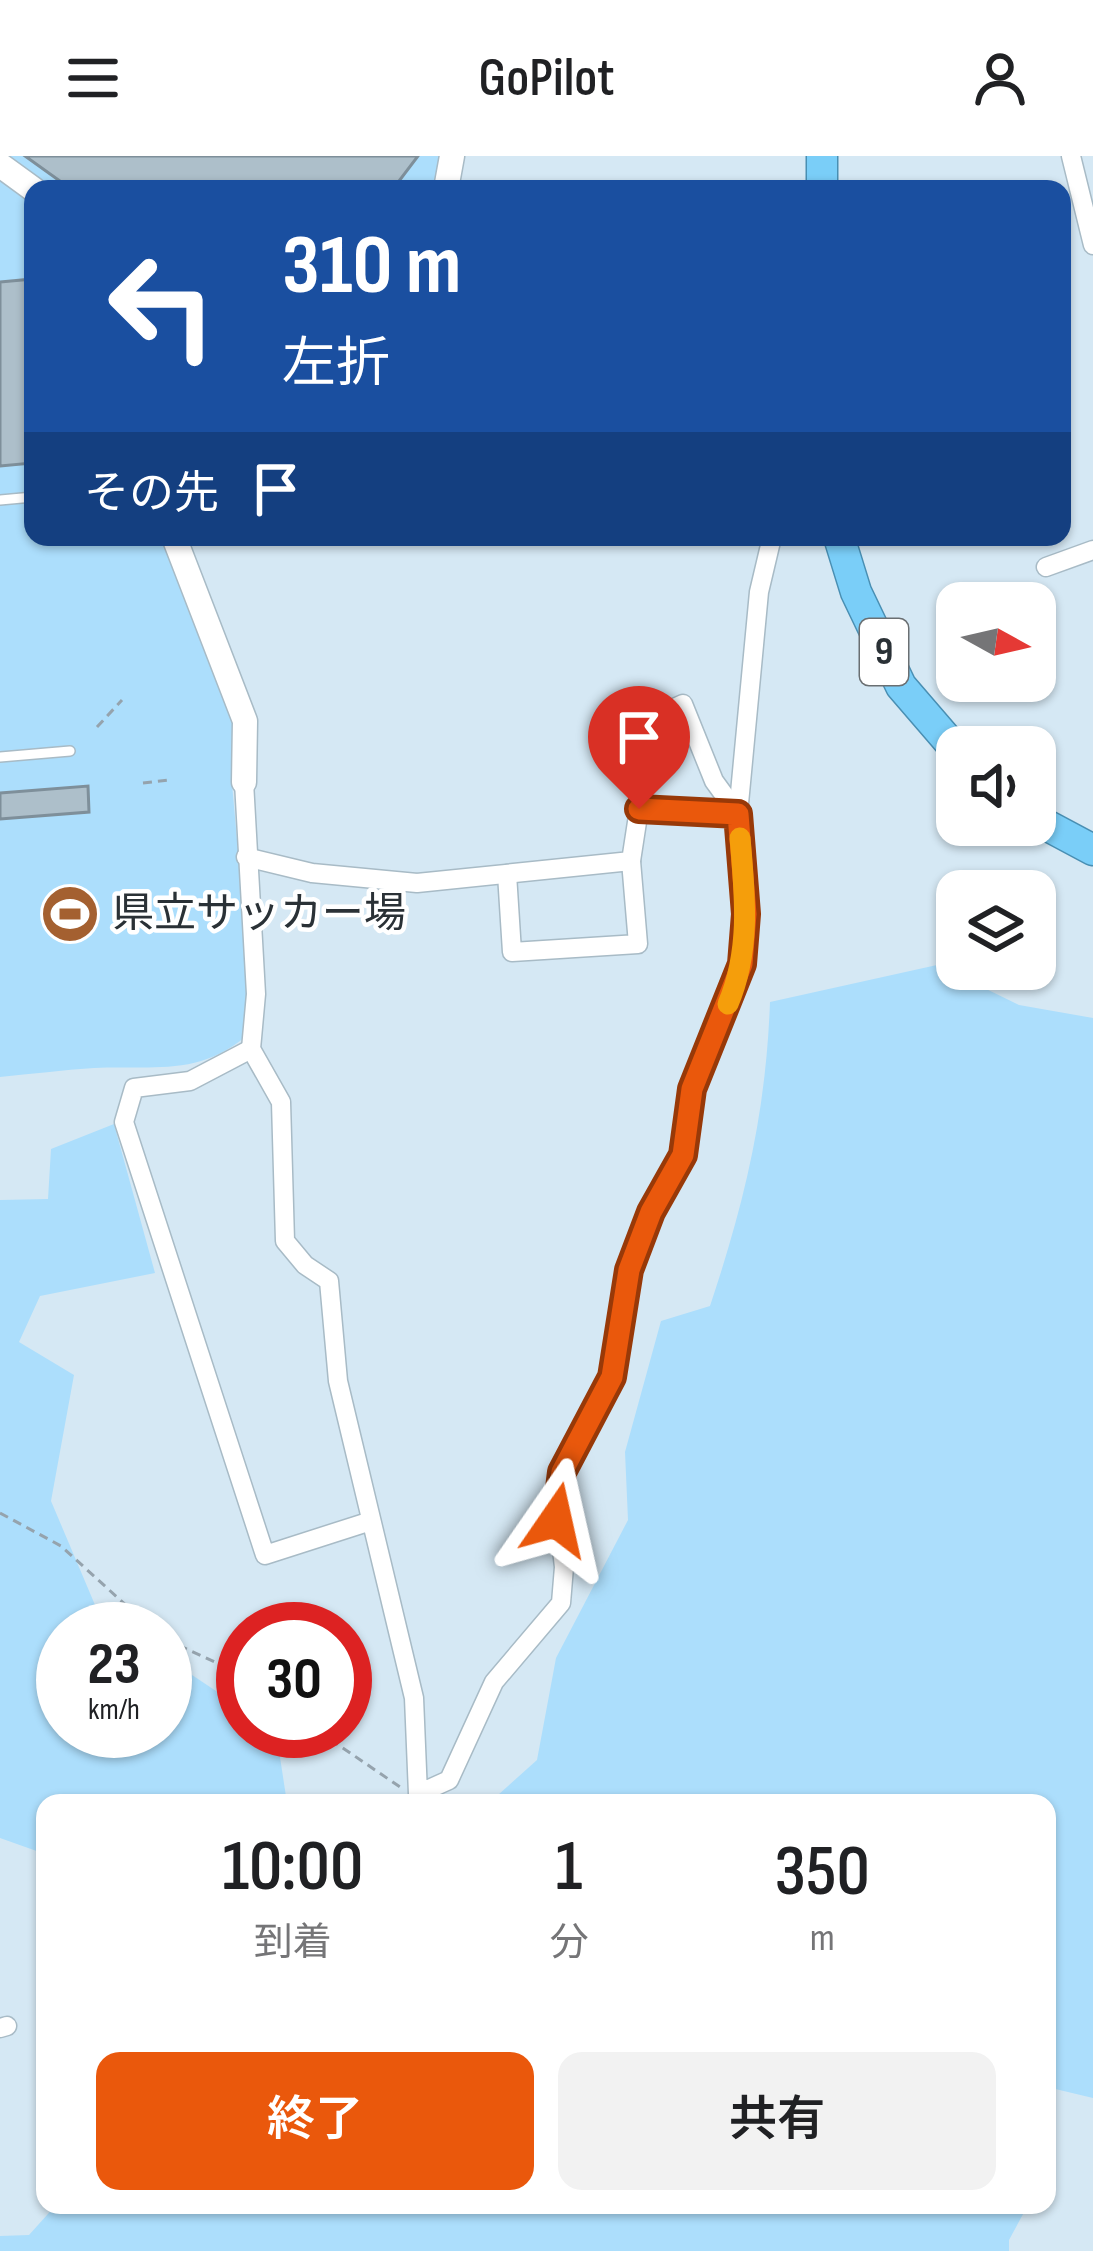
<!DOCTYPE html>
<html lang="ja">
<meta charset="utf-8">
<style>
:root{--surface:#fff;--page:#f2f2f2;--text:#202124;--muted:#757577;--accent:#ea580c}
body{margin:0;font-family:"Sofia Sans Condensed","Noto Sans JP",sans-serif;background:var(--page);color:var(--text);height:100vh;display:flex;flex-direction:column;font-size:45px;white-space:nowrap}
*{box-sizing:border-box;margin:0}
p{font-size:39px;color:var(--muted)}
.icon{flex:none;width:66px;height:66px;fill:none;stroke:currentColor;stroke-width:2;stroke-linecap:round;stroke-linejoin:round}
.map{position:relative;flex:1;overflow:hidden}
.panel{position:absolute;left:36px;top:1638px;width:1020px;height:420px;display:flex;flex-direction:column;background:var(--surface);border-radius:24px;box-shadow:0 3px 9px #0004}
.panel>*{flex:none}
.guide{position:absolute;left:24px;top:24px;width:1047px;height:366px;border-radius:24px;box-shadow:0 3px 9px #0004;background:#1a4fa0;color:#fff;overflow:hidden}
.needle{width:78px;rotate:98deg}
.controls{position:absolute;left:936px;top:426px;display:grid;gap:24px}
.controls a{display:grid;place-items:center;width:120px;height:120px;border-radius:24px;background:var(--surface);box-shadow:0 3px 9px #0004;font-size:60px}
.speed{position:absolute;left:36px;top:1446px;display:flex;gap:24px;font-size:60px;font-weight:700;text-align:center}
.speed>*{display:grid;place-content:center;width:156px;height:156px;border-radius:50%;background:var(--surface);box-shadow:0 3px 9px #0004;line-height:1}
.speed small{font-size:30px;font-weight:400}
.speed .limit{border:18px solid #d22;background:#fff;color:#111}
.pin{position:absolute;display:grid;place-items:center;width:102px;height:102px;color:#fff;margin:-123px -51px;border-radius:50% 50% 50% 0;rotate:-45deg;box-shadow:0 0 12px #0007}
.pin .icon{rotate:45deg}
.me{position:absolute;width:132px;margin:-66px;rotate:11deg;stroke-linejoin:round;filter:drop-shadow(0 0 9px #0008)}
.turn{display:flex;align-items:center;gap:42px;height:252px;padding:0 60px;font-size:54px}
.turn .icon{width:156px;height:156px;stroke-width:2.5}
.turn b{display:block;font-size:84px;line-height:102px}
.then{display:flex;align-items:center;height:114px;padding:0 60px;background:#0003;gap:24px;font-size:45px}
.eta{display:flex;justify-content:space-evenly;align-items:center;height:204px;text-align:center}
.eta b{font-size:72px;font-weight:600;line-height:84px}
.cta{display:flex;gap:24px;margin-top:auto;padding:24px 60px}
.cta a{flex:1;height:138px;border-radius:24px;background:var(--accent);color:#fff;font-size:48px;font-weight:600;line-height:138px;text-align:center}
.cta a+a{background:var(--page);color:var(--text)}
header{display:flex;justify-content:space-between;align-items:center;height:156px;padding:0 60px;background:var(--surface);font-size:54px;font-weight:600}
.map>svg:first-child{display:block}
</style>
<header><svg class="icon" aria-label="menu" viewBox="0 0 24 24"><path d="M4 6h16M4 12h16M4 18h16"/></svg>GoPilot<svg class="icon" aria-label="person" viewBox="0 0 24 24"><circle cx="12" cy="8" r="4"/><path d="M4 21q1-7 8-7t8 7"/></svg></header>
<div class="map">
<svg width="1093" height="2095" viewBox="0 0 1093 2095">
<rect width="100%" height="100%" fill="#d5e8f4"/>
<!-- green -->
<g fill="#acdefc">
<path d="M0,0H450L446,33H33V381H166L233,564L232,628L251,839L246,880C198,921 151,909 94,912C63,914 31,918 0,921Z"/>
<path d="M937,809L1019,849L1093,862V1942L1047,1931V1647H489L537,1604L556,1502L628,1364L625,1296L661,1165L710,1150C745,1045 766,956 770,846Z"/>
<polygon points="114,968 155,1117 40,1140 19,1186 74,1219 51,1345 98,1456 122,1473 63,1473 63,1575 165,1575 165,1501 243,1553 243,1575 276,1575 287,1647 45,1647 45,1698 0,1682 0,1044 48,1043 51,993"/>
<polygon points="56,2049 1028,2049 1009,2084 1009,2095 0,2095 0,2080 29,2079"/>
</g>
<!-- building -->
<g fill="#adbfca" stroke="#7e8f9a" stroke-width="3">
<polygon points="25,0 418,0 393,33 71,33"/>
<polygon points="33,123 33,307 0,310 0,126"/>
<polygon points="88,630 89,656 0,663 0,637"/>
</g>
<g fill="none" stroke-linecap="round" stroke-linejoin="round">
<!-- service casing -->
<g stroke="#a8bbc6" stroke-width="12">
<g id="service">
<polyline points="0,344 33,341"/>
<polyline points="0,601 70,595"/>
</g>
</g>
<!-- minor casing -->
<g stroke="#a8bbc6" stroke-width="21">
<g id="minor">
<polyline points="1071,0 1093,89"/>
<polyline points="1046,411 1093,394"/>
<polyline points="605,583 683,548 714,625 738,658"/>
<polyline points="244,626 256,838 251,893 281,946 285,1085 305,1109 329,1125 338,1225 414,1542 418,1638 449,1624 494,1526 561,1447 564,1411 556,1342 562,1316 612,1221 629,1114 651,1056 683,999 693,933 742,808 746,758 738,658 759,436 772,381"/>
<polyline points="246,701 312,717 417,727 631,705 639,653 738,658"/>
<polyline points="507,718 512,796 638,788 631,705"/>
<polyline points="251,893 190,925 134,932 124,966 265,1399 371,1365"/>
<polyline points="0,1872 7,1870"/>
</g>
</g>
<!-- tertiary casing -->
<g stroke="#a8bbc6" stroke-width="27">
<g id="tertiary">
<polyline points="0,9 33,33"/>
<polyline points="446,33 452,0"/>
<polyline points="174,381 245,565 244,626"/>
</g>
</g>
<!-- trunk casing -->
<g stroke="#498fb3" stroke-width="33">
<g id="trunk">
<polyline points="822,0 822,33"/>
<polyline points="839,381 856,436 901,530 957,595"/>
<polyline points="1035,663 1093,694"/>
</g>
</g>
<!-- path -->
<g stroke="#95a3ad" stroke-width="3" stroke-dasharray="9 6" stroke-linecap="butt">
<polyline points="97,571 122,544"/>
<polyline points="143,627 168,624"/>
<polyline points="0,1357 61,1390 152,1473"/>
<polyline points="165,1483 243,1519"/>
<polyline points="318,1575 400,1631"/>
</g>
<!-- service -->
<use href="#service" stroke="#fff" stroke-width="9"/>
<!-- minor -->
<use href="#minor" stroke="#fff" stroke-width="18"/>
<!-- tertiary -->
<use href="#tertiary" stroke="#fff" stroke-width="24"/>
<!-- trunk -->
<use href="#trunk" stroke="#7acef8" stroke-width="30"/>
</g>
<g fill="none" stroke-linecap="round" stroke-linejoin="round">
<!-- route casing -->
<g stroke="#983908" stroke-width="30">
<polyline id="route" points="556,1364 562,1316 612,1221 629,1114 651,1056 683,999 692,933 742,808 746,758 738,658 639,653"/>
</g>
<!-- route -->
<use href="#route" stroke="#ea580c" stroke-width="21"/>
<!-- slow -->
<path stroke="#f59e0b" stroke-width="21" d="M728,848C751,794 745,739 740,682"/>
</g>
<!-- icons -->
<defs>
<g id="stadium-disc" transform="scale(3)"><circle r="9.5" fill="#a46030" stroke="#fff"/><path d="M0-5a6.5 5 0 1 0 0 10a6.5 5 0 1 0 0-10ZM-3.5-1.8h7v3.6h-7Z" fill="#fff"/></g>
</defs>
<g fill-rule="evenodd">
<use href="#stadium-disc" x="70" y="758"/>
</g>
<g text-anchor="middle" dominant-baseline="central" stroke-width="9" stroke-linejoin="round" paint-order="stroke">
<!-- shield labels -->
<rect fill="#fff" stroke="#6a6f72" stroke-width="3" x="860" y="463" width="48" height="66" rx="9"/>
<g font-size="39" font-weight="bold" fill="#2a3136">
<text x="884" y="496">9</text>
</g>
<!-- poi labels -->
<g font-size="42" fill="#2a3136" stroke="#fff" text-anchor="start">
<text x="112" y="758">県立サッカー場</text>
</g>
</g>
</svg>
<div class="controls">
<a><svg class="needle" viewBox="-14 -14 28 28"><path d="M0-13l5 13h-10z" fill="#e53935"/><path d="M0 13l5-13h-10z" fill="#757577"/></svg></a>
<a><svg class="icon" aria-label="sound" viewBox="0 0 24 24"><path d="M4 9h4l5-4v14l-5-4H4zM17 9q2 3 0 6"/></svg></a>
<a><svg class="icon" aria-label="layers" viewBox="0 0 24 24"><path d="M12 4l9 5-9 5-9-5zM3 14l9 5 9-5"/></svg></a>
</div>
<div class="speed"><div>23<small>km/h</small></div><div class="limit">30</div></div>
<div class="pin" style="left:639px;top:653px;background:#d93025"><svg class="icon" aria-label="arrive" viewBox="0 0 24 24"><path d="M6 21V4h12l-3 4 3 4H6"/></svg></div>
<svg class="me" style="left:556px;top:1364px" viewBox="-20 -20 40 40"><path d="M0-17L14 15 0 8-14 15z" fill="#ea580c" stroke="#fff" stroke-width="4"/></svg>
<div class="guide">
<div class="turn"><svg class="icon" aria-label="left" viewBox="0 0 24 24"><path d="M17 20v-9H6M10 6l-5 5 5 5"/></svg><div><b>310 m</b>左折</div></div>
<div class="then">その先<svg class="icon" aria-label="arrive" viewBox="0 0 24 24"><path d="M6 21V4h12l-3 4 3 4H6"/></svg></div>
</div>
<section class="panel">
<div class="eta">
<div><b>10:00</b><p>到着</p></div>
<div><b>1</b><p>分</p></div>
<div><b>350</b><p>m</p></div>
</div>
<div class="cta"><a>終了</a><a>共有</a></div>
</section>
</div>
